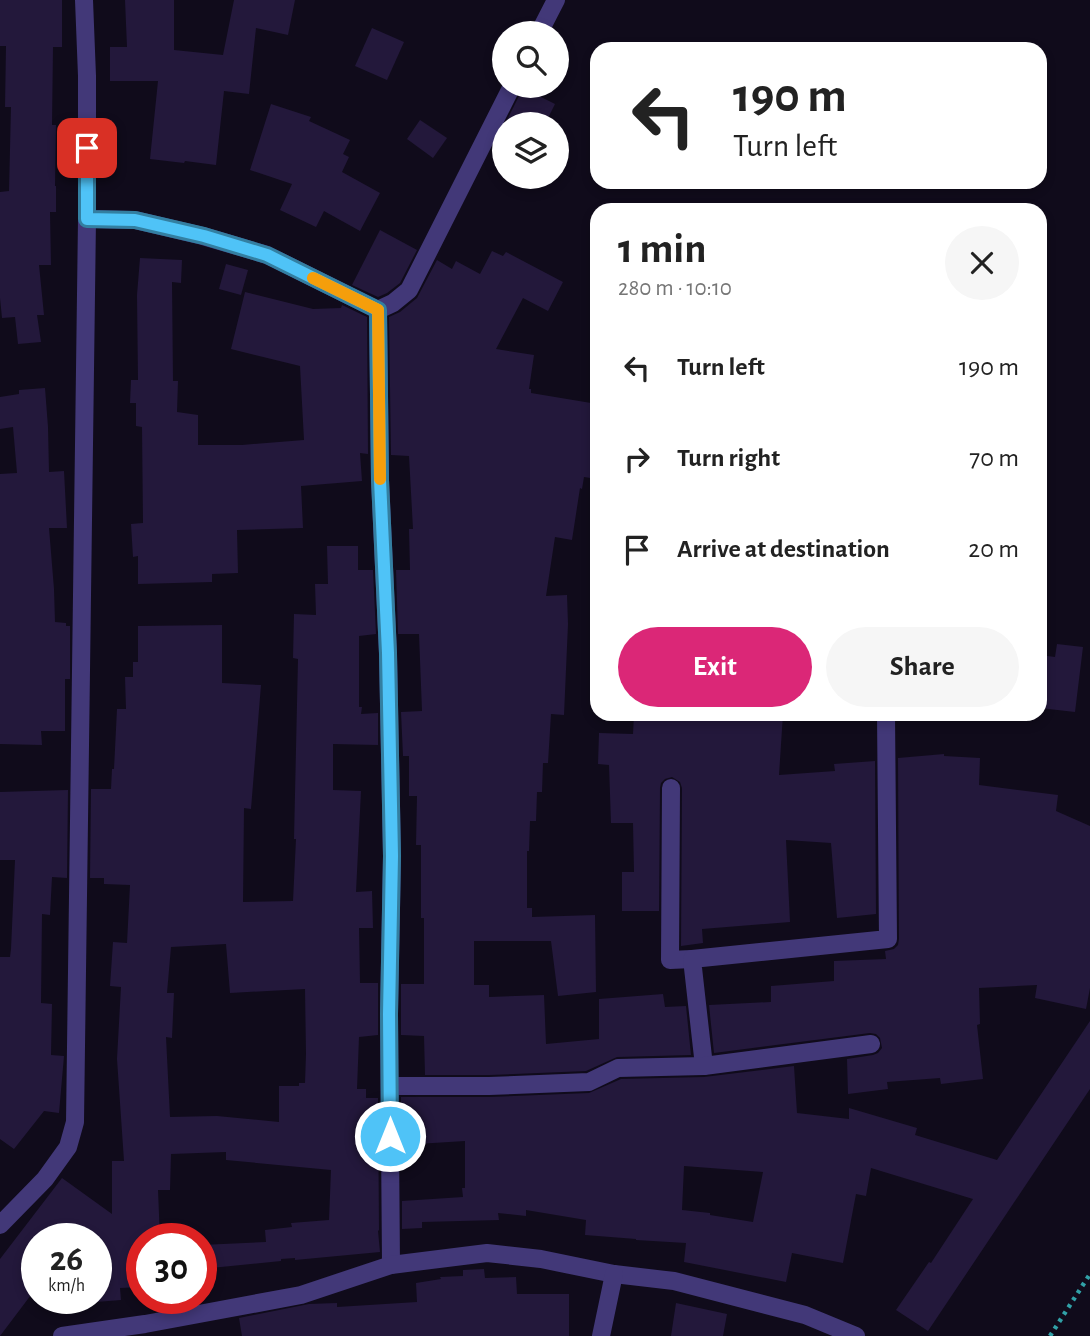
<!DOCTYPE html>
<meta charset="utf-8">
<style>
:root{--surface:#fff;--page:#f6f6f6;--text:#222;--muted:#767676;--accent:#db2777}
body{margin:0;font-family:"Alegreya Sans",sans-serif;background:var(--page);color:var(--text);height:100vh;display:flex;flex-direction:column;font-size:26px;white-space:nowrap}
*{box-sizing:border-box;margin:0}
p{font-size:23px;color:var(--muted)}
.icon{flex:none;width:38px;height:38px;fill:none;stroke:currentColor;stroke-width:2;stroke-linecap:round;stroke-linejoin:round}
.map{position:relative;flex:1;overflow:hidden}
.sheet{position:absolute;left:590px;top:203px;width:457px;height:518px;display:flex;flex-direction:column;background:var(--surface);border-radius:21px;box-shadow:0 4px 10px #0003}
.sheet>*{flex:none}
.hud{position:absolute;left:590px;top:42px;width:457px;height:147px;border-radius:21px;box-shadow:0 4px 10px #0003;background:#fff;color:var(--text);overflow:hidden}
.controls{position:absolute;left:492px;top:21px;display:grid;gap:14px}
.controls a{display:grid;place-items:center;width:77px;height:77px;border-radius:50%;background:var(--surface);box-shadow:0 4px 10px #0003;font-size:35px}
.speed{position:absolute;left:21px;top:1223px;display:flex;gap:14px;font-size:35px;font-weight:700;text-align:center}
.speed>*{display:grid;place-content:center;width:91px;height:91px;border-radius:50%;background:var(--surface);box-shadow:0 4px 10px #0003;line-height:1}
.speed small{font-size:18px;font-weight:400}
.speed .limit{border:10px solid #d22;background:#fff;color:#111}
.pin{position:absolute;display:grid;place-items:center;width:60px;height:60px;color:#fff;margin:-30px;border-radius:14px;box-shadow:0 4px 10px #0006}
.me{position:absolute;width:77px;margin:-38px;rotate:0deg;stroke-linejoin:round;filter:drop-shadow(0 0 5px #0008)}
.turn{display:flex;align-items:center;gap:24px;height:147px;padding:0 28px;font-size:32px}
.turn .icon{width:91px;height:91px;stroke-width:2.5}
.turn b{display:block;font-size:49px;line-height:60px}
.round{display:grid;place-items:center;flex:none;width:74px;height:74px;border-radius:37px;background:var(--page)}
.summary{display:flex;align-items:center;justify-content:space-between;height:119px;padding:0 28px}
h1{font-size:42px;font-weight:600;line-height:52px}
.button{display:flex;gap:14px;margin-top:auto;padding:14px 28px}
.button a{flex:1;height:80px;border-radius:42px;background:var(--accent);color:#fff;font-size:28px;font-weight:600;line-height:80px;text-align:center}
.button a+a{background:var(--page);color:var(--text)}
ul{padding:0;list-style:none}
li{display:flex;align-items:center;gap:21px;height:91px;padding:0 28px}
li div{flex:1}
li b{display:block;font-size:26px}
li em{font-style:normal}
.map>svg:first-child{display:block}
</style>
<div class="map">
<svg width="1090" height="1336" viewBox="0 0 1090 1336">
<rect width="100%" height="100%" fill="#100b1b"/>
<!-- building -->
<g fill="#23183b" fill-rule="evenodd">
<polygon points="0,0 62,0 62,47 53,47 52,125 56,125 55,186 56,186 56,212 50,212 51,265 39,265 44,315 37,315 41,342 18,344 15,317 2,318 0,298 0,192 9,191 11,107 5,107 6,46 0,46"/>
<polygon points="125,0 174,0 174,50 223,55 234,0 295,0 288,35 256,28 249,94 224,91 216,165 185,161 184,163 150,159 158,81 110,81 110,47 127,47"/>
<polygon points="372,28 404,42 387,80 355,66"/>
<polygon points="523,88 555,104 545,124 505,124"/>
<polygon points="271,104 311,117 309,121 350,140 343,154 349,157 342,172 380,193 360,231 324,211 316,227 280,210 292,184 250,170"/>
<polygon points="420,120 447,138 433,158 407,139"/>
<polygon points="380,230 417,250 400,283 387,293 378,297 352,285"/>
<polygon points="492,251 503,256 506,252 563,282 548,311 523,298 496,349 534,355 529,389 531,389 531,393 597,404 597,479 584,477 582,489 580,488 572,540 555,537 546,596 567,595 568,624 564,715 551,714 548,763 543,763 542,792 537,792 536,821 530,821 529,851 527,851 527,908 532,908 532,917 595,915 596,992 558,996 551,941 474,941 474,985 489,985 489,997 544,995 546,1044 599,1039 599,999 663,994 665,1007 686,1006 691,1055 617,1057 586,1071 489,1075 425,1075 424,1036 401,1035 401,984 424,984 424,918 421,918 421,845 416,845 417,796 409,796 409,756 403,756 401,712 422,711 419,634 398,634 396,570 410,570 409,529 413,529 409,456 391,455 389,317 400,312 417,298 437,260 452,269 456,261 480,274"/>
<polygon points="140,258 182,260 181,283 172,282 173,381 178,381 177,412 198,415 198,445 242,445 304,440 300,366 231,349 245,292 313,309 341,308 342,305 367,317 368,454 360,453 362,481 301,486 303,528 237,530 238,573 212,574 212,582 138,584 138,556 133,557 131,524 143,523 142,427 136,426 136,403 130,403 131,380 138,380 137,295"/>
<polygon points="226,264 248,270 241,295 219,289"/>
<polygon points="45,388 48,427 49,472 64,471 67,528 49,528 54,589 55,622 66,623 66,626 70,626 70,679 65,679 65,731 41,731 42,745 0,744 0,474 17,473 13,427 0,429 0,397 19,394 19,390"/>
<path d="M327,546H358V570H373L376,634L359,636V707H362L361,714L378,713V745L333,744V790L361,791L356,892L372,891L373,928H359L360,983H378V1035L359,1037L357,1089H366V1098H378L379,1230L378,1231L380,1252L295,1260V1258L281,1259V1261L201,1269V1245L266,1242L265,1230L292,1227L291,1223L329,1220L331,1170L226,1160V1152L171,1154L170,1190H158L160,1239H142V1287L120,1288L121,1300L96,1302V1239H37V1287L0,1336V1259L62,1178L112,1214V1161H124L117,1059L121,987L110,986L113,942L127,943L130,885L104,884V878H90L91,789H111L112,769H114L117,709H126L125,677H133V662H138V626L222,625V683L261,685L251,809L244,808L243,902L293,901L296,839H294L298,659L293,658L294,614L316,615L315,584H328ZM226,944L230,993L305,989L306,1054L305,1083H299V1086H279V1122L217,1116L170,1117L166,1037L172,1038L174,993H167L171,947Z"/>
<polygon points="1057,644 1083,647 1075,712 1040,708 1040,655 1055,657"/>
<polygon points="634,714 669,714 751,719 752,714 783,714 779,775 835,771 834,764 875,761 876,914 837,918 831,843 786,840 790,922 702,929 703,943 681,946 682,788 680,782 672,777 665,779 661,783 660,788 659,911 622,911 622,872 634,872 633,823 611,823 609,765 598,764 599,733 633,734"/>
<polygon points="944,754 944,756 980,758 979,785 1058,795 1056,811 1090,826 1090,988 1086,1009 1035,998 1037,985 979,988 980,1024 977,1025 983,1079 941,1084 940,1078 887,1082 888,1089 848,1094 847,1059 873,1055 878,1053 882,1048 880,1038 876,1034 870,1033 714,1053 709,1005 771,1002 771,986 834,981 834,961 886,959 885,951 894,949 898,945 899,939 898,758"/>
<polygon points="68,790 67,878 52,877 50,915 42,914 41,1003 52,1004 51,1055 64,1056 59,1113 44,1111 14,1149 0,1139 0,957 10,957 11,949 15,860 0,860 0,792"/>
<path d="M1090,1021V1089L928,1331L896,1310L929,1262L931,1263L973,1199L871,1168L866,1196L856,1194L843,1263L792,1253L786,1282L684,1262L686,1243L636,1240V1239L585,1235L586,1220L526,1210V1216L498,1213L499,1220L422,1222V1228L402,1229V1201L463,1197L462,1188H465V1141L401,1145V1097H489L589,1093L621,1079L704,1077L794,1066L797,1113L849,1119V1108L917,1128L915,1135L997,1160ZM684,1166L763,1172L753,1222L710,1215V1213L682,1210Z"/>
<polygon points="484,1269 485,1278 516,1277 517,1294 569,1294 569,1336 242,1336 239,1318 309,1304 337,1303 337,1307 417,1302 416,1283 441,1279 440,1277 463,1276 463,1270"/>
<polygon points="676,1303 727,1314 723,1336 671,1336"/>
</g>
<g fill="none" stroke-linecap="round" stroke-linejoin="round">
<!-- path -->
<polyline stroke="#31a1a7" stroke-width="4.5" stroke-dasharray="3.5 5" stroke-linecap="butt" points="1050,1336 1090,1274"/>
<!-- minor -->
<g stroke="#423878" stroke-width="18">
<polyline points="539,33 556,0"/>
<polyline points="87,219 135,220 203,236 267,255 378,310 380,480 388,654 392,856 389,1014 391,1265"/>
<polyline points="378,310 393,303 409,290 512,86"/>
<polyline points="671,788 670,960 692,959"/>
<polyline points="704,1066 692,959 888,939 886,714"/>
<polyline points="390,1086 489,1086 589,1082 618,1068 704,1066 871,1044"/>
<polyline points="62,1336 145,1324 301,1295 391,1265 487,1253 541,1259 614,1274 674,1281 805,1315 856,1336"/>
<polyline points="601,1336 614,1274"/>
</g>
<!-- tertiary -->
<polyline stroke="#423878" stroke-width="18" points="0,1225 45,1179 68,1147 75,1122 87,219 87,76 84,0"/>
</g>
<g fill="none" stroke-linecap="round" stroke-linejoin="round">
<!-- route casing -->
<g stroke="#337fa1" stroke-width="18">
<polyline id="route" points="87,148 87,219 135,220 204,236 267,255 378,310 380,480 388,653 392,856 389,1014 390,1136"/>
</g>
<!-- route -->
<use href="#route" stroke="#4fc3f7" stroke-width="12"/>
<!-- slow -->
<polyline stroke="#f59e0b" stroke-width="12" points="313,278 378,310 380,479"/>
</g>
</svg>
<div class="controls">
<a><svg class="icon" aria-label="search" viewBox="0 0 24 24"><circle cx="10" cy="10" r="6"/><path d="M15 15l6 6"/></svg></a>
<a><svg class="icon" aria-label="layers" viewBox="0 0 24 24"><path d="M12 4l9 5-9 5-9-5zM3 14l9 5 9-5"/></svg></a>
</div>
<div class="speed"><div>26<small>km/h</small></div><div class="limit">30</div></div>
<div class="pin" style="left:87px;top:148px;background:#d93025"><svg class="icon" aria-label="arrive" viewBox="0 0 24 24"><path d="M6 21V4h12l-3 4 3 4H6"/></svg></div>
<svg class="me" style="left:390px;top:1136px" viewBox="-20 -20 40 40"><circle r="17" fill="#4fc3f7" stroke="#fff" stroke-width="3"/><path d="M0-11L8 9 0 5-8 9z" fill="#fff"/></svg>
<div class="hud">
<div class="turn"><svg class="icon" aria-label="left" viewBox="0 0 24 24"><path d="M17 20v-9H6M10 6l-5 5 5 5"/></svg><div><b>190 m</b>Turn left</div></div>
</div>
<section class="sheet">
<div class="summary"><div><h1>1 min</h1><p>280 m · 10:10</p></div><a class="round"><svg class="icon" aria-label="close" viewBox="0 0 24 24"><path d="M6 6l12 12M18 6L6 18"/></svg></a></div>
<ul>
<li><svg class="icon" aria-label="left" viewBox="0 0 24 24"><path d="M17 20v-9H6M10 6l-5 5 5 5"/></svg><div><b>Turn left</b></div><em>190 m</em></li>
<li><svg class="icon" aria-label="right" viewBox="0 0 24 24"><path d="M7 20v-9h11M14 6l5 5-5 5"/></svg><div><b>Turn right</b></div><em>70 m</em></li>
<li><svg class="icon" aria-label="arrive" viewBox="0 0 24 24"><path d="M6 21V4h12l-3 4 3 4H6"/></svg><div><b>Arrive at destination</b></div><em>20 m</em></li>
</ul>
<div class="button"><a>Exit</a><a>Share</a></div>
</section>
</div>
